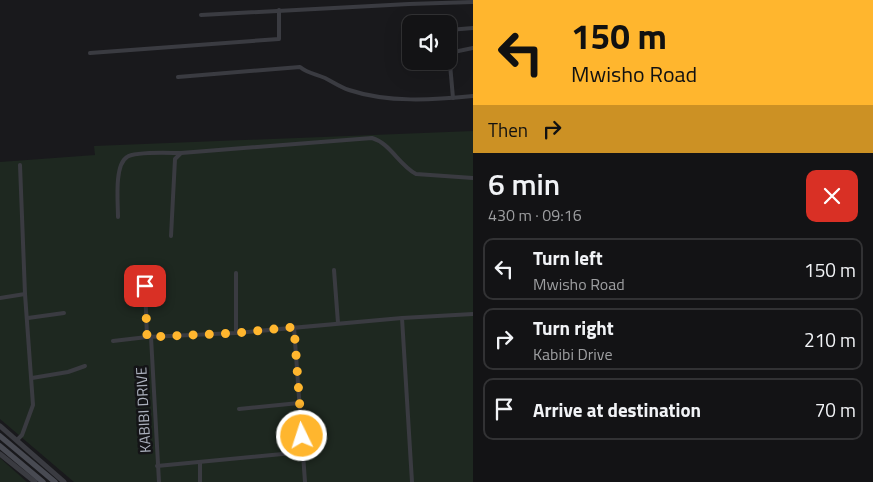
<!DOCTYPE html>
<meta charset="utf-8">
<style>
:root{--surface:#131315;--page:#1c1c1e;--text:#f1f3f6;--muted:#9d9ea0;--line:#323234}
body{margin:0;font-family:"Titillium Web",sans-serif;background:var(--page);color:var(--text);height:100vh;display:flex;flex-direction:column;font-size:19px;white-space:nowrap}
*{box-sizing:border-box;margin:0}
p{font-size:16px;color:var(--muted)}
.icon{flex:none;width:28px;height:28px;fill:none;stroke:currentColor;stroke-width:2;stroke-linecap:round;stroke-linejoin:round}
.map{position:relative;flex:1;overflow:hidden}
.panel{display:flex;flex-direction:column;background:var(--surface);width:400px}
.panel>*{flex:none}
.banner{background:#ffb62e;color:#111;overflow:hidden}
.buttons{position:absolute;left:402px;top:15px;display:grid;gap:10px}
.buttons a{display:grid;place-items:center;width:55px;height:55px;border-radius:10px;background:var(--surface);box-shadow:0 5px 20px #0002,0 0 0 1px var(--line);font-size:25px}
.pin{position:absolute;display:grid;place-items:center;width:42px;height:42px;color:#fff;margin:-21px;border-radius:10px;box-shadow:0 2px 8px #0006}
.me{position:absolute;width:55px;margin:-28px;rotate:356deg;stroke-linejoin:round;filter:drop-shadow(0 0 4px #0008)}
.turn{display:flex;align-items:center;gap:18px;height:105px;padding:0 15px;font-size:22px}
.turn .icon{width:65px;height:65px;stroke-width:2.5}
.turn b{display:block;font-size:35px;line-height:42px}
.then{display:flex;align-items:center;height:48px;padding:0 15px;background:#0003;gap:10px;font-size:19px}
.round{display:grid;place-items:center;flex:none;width:52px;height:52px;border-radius:10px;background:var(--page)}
.summary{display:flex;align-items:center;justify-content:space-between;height:85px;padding:0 15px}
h1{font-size:30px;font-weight:600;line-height:38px}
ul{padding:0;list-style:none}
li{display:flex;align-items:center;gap:15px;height:62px;margin:0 10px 8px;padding:0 5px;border:2px solid var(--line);border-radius:10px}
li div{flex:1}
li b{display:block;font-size:19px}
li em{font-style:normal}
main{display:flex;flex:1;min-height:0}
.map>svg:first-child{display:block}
</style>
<main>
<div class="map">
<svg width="473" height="482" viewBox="0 0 473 482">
<rect width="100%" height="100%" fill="#19191c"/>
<!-- green -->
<g fill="#1e2820">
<polygon points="473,131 473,482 74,482 0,419 0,162 95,155 94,146"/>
<polygon points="0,458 27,482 0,482"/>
</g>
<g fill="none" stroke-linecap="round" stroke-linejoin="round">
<!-- minor -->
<g stroke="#3a3b41" stroke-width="4">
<polyline points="201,15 409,4 473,2"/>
<polyline points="449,30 473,28"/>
<polyline points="404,31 411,31"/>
<polyline points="90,53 279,39 279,10"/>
<path d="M178,77L300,67C307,73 316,74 325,78C333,82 340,87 349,90C388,103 433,100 473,96"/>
<polyline points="453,98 449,53 473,48"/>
<path d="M118,217C118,203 114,165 127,157C135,151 170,153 181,153"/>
<path d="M171,236L175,159L181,153L372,138C390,143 399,165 416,174L473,178"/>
<polyline points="334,270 338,323"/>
<polyline points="145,286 147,337"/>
<polyline points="0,298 25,294"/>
<polyline points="28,318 64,313"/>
<polyline points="294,327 305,482"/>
<polyline points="236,333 236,273"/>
<polyline points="151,337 159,482"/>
<polyline points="113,341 147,337 236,333 402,318"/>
<polyline points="32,378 68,372 85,366"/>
<polyline points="239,409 299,403"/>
<polyline points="17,440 22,435 33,405 25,294 20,165"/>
<polyline points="200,462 200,482"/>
<polyline points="157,466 303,452"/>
<polyline points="412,482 402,318 473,314"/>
</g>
<!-- tertiary -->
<g stroke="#3a3b41" stroke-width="5">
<polyline points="0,426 64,482"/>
<polyline points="0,454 35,482"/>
</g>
<!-- secondary -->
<g stroke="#484a52" stroke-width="5.5">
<polyline points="0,436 55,482"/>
<polyline points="0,446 43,482"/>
</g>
</g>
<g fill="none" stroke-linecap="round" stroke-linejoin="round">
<!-- route -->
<polyline stroke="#ffb62e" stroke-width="9" stroke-dasharray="0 16.2" points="145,286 147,337 236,333 294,327 302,436"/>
</g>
<g text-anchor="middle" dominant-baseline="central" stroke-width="5" stroke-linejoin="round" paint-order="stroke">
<!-- street labels -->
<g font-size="15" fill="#abb0bd" stroke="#141417">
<text transform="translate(143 410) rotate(-93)">KABIBI DRIVE</text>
</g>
</g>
</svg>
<div class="buttons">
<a><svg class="icon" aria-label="sound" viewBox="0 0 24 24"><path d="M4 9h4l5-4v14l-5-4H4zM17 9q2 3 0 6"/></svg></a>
</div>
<div class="pin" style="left:145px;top:286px;background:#d93025"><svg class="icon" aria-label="arrive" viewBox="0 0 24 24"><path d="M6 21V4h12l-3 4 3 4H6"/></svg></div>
<svg class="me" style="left:302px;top:436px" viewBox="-20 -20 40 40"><circle r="17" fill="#ffb62e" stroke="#fff" stroke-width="3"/><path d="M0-11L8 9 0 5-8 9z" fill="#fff"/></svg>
</div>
<section class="panel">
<div class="banner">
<div class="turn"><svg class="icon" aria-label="left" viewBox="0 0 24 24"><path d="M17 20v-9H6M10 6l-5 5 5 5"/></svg><div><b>150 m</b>Mwisho Road</div></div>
<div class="then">Then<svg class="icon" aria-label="right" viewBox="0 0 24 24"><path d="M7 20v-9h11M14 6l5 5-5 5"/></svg></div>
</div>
<div class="summary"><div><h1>6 min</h1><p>430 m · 09:16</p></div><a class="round" style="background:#d93025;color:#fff"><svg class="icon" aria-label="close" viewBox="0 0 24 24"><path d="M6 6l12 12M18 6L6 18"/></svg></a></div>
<ul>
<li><svg class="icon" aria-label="left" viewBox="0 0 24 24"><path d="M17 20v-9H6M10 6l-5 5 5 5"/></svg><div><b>Turn left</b><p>Mwisho Road</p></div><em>150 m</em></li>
<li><svg class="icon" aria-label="right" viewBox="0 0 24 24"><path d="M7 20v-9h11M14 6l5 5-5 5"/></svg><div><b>Turn right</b><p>Kabibi Drive</p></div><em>210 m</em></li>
<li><svg class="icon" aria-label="arrive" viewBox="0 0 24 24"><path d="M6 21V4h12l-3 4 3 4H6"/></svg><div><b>Arrive at destination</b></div><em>70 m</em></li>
</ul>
</section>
</main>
